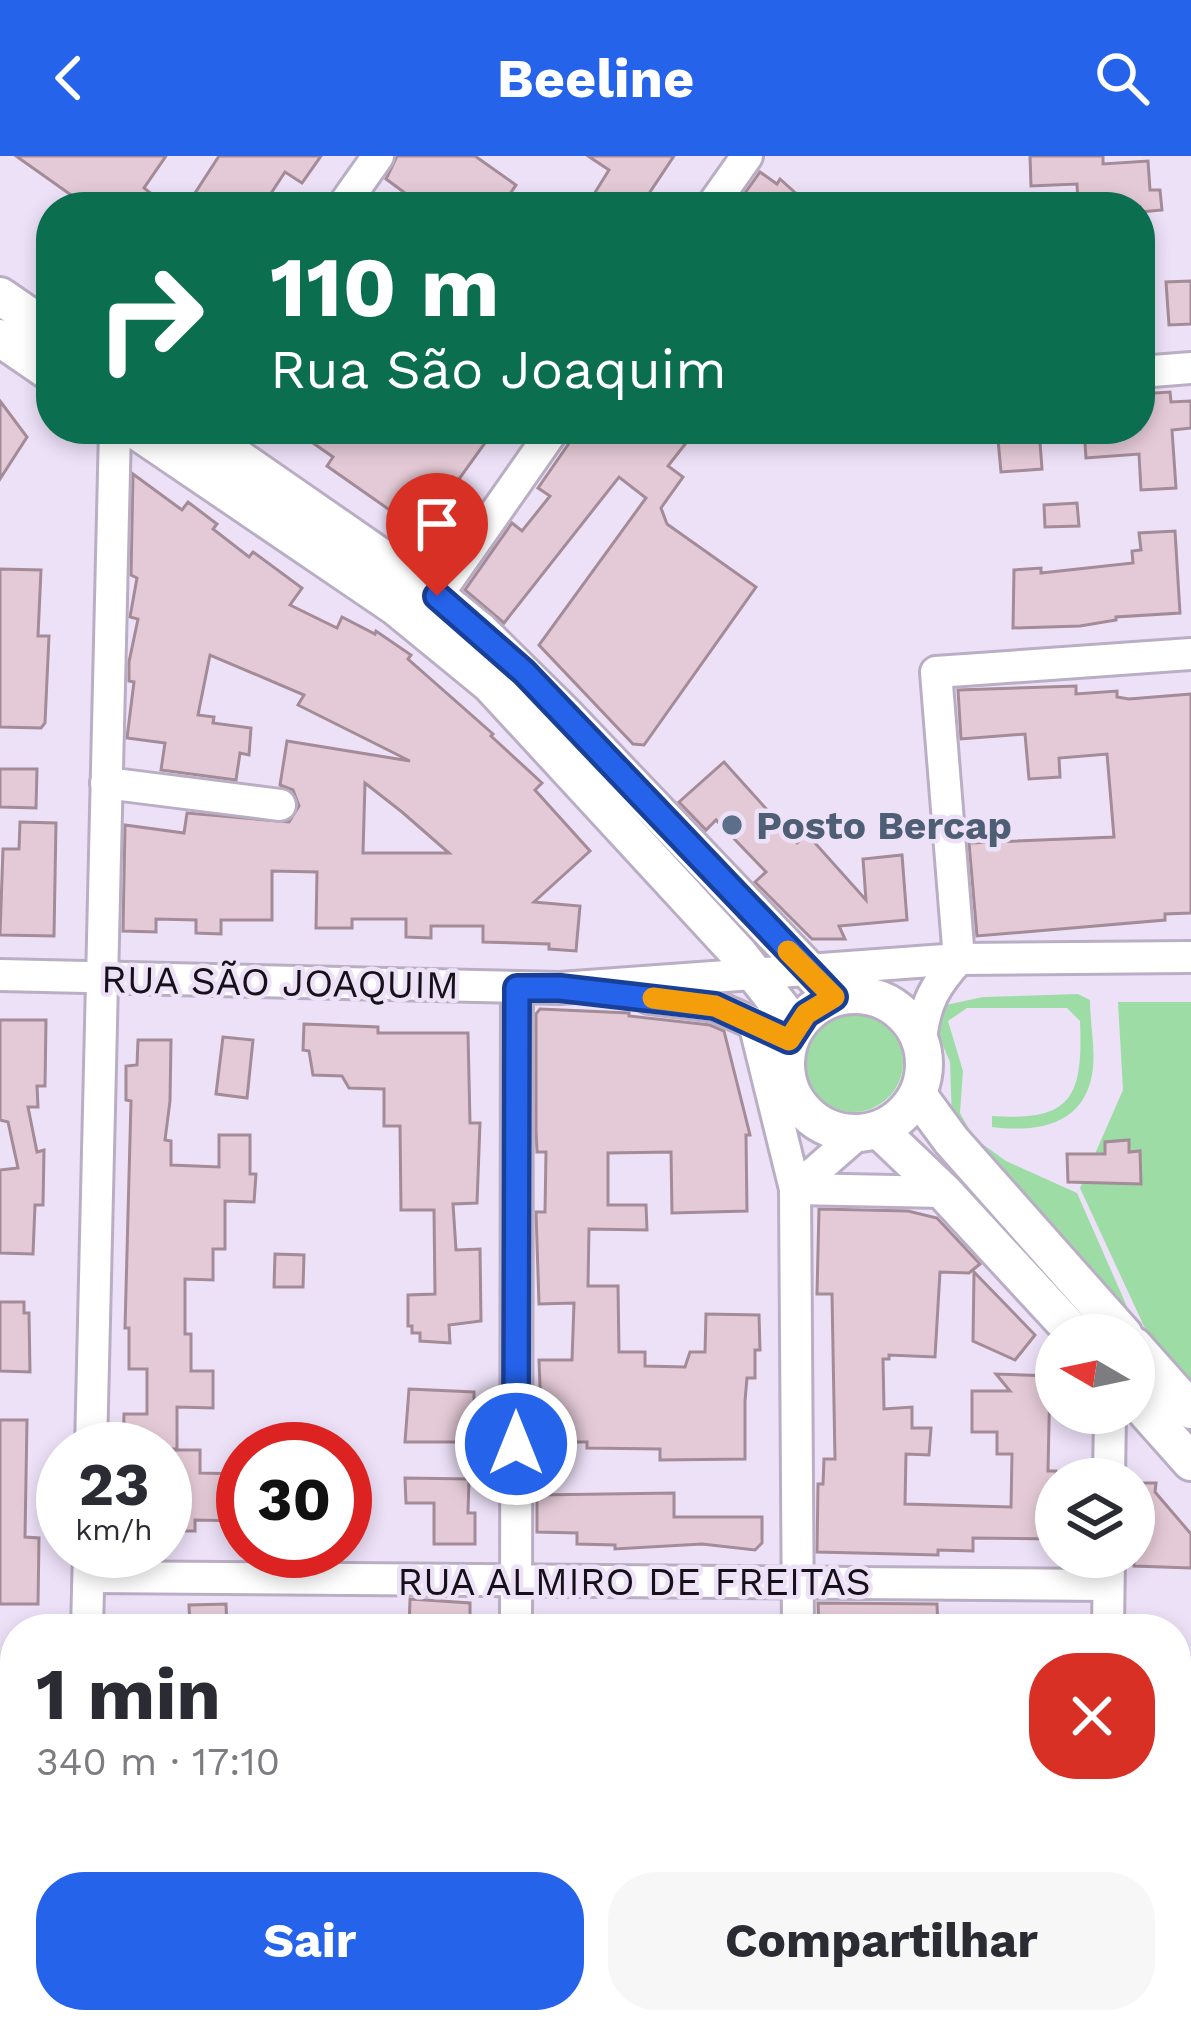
<!DOCTYPE html>
<html lang="pt">
<meta charset="utf-8">
<style>
:root{--surface:#fff;--page:#f7f7f7;--text:#2b2b33;--muted:#7c7c81;--accent:#2563eb}
body{margin:0;font-family:"Work Sans",sans-serif;background:var(--page);color:var(--text);height:100vh;display:flex;flex-direction:column;font-size:45px;white-space:nowrap}
*{box-sizing:border-box;margin:0}
p{font-size:39px;color:var(--muted)}
.icon{flex:none;width:66px;height:66px;fill:none;stroke:currentColor;stroke-width:2;stroke-linecap:round;stroke-linejoin:round}
.map{position:relative;flex:1;overflow:hidden}
.details{position:absolute;left:0px;top:1458px;width:1191px;height:420px;display:flex;flex-direction:column;background:var(--surface);border-radius:48px 48px 0 0;box-shadow:0 6px 18px #0003}
.details>*{flex:none}
.banner{position:absolute;left:36px;top:36px;width:1119px;height:252px;border-radius:48px;box-shadow:0 6px 18px #0003;background:#0b6e4f;color:#fff;overflow:hidden}
.needle{width:78px;rotate:279deg}
.controls{position:absolute;left:1035px;top:1158px;display:grid;gap:24px}
.controls a{display:grid;place-items:center;width:120px;height:120px;border-radius:50%;background:var(--surface);box-shadow:0 6px 18px #0003;font-size:60px}
.speed{position:absolute;left:36px;top:1266px;display:flex;gap:24px;font-size:60px;font-weight:700;text-align:center}
.speed>*{display:grid;place-content:center;width:156px;height:156px;border-radius:50%;background:var(--surface);box-shadow:0 6px 18px #0003;line-height:1}
.speed small{font-size:30px;font-weight:400}
.speed .limit{border:18px solid #d22;background:#fff;color:#111}
.pin{position:absolute;display:grid;place-items:center;width:102px;height:102px;color:#fff;margin:-123px -51px;border-radius:50% 50% 50% 0;rotate:-45deg;box-shadow:0 0 12px #0007}
.pin .icon{rotate:45deg}
.me{position:absolute;width:132px;margin:-66px;rotate:0deg;stroke-linejoin:round;filter:drop-shadow(0 0 9px #0008)}
.turn{display:flex;align-items:center;gap:42px;height:252px;padding:0 36px;font-size:54px}
.turn .icon{width:156px;height:156px;stroke-width:2.5}
.turn b{display:block;font-size:84px;line-height:102px}
.round{display:grid;place-items:center;flex:none;width:126px;height:126px;border-radius:48px;background:var(--page)}
.summary{display:flex;align-items:center;justify-content:space-between;height:204px;padding:0 36px}
h1{font-size:72px;font-weight:700;line-height:90px}
.button{display:flex;gap:24px;margin-top:auto;padding:24px 36px}
.button a{flex:1;height:138px;border-radius:48px;background:var(--accent);color:#fff;font-size:48px;font-weight:700;line-height:138px;text-align:center}
.button a+a{background:var(--page);color:var(--text)}
header{display:flex;justify-content:space-between;align-items:center;height:156px;padding:0 36px;background:var(--accent);color:#fff;font-size:54px;font-weight:700}
.map>svg:first-child{display:block}
</style>
<header><svg class="icon" aria-label="back" viewBox="0 0 24 24"><path d="M15 5l-7 7 7 7"/></svg>Beeline<svg class="icon" aria-label="search" viewBox="0 0 24 24"><circle cx="10" cy="10" r="6"/><path d="M15 15l6 6"/></svg></header>
<div class="map">
<svg width="1191" height="1878" viewBox="0 0 1191 1878">
<rect width="100%" height="100%" fill="#ede1f8"/>
<!-- green -->
<g fill="#9edca6">
<path d="M1078,838L1090,844C1090,867 1095,890 1093,912C1087,968 1040,977 992,971V960C1073,966 1083,940 1080,865L1067,852H967L948,865L963,915L960,957L974,982L1006,1005L1077,1037L1140,1180L952,963L950,906L934,869L941,850L983,841Z"/>
<polygon points="1118,846 1191,846 1191,1227 1149,1181 1080,1032 1123,934"/>
<circle cx="853" cy="906" r="50"/>
<polygon points="82,1863 455,1863 241,1878 80,1878"/>
<polygon points="731,1863 1071,1863 1191,1870 1191,1878 1056,1878"/>
</g>
<!-- building -->
<g fill="#e4cad6" stroke="#a38b97" stroke-width="3" fill-rule="evenodd">
<polygon points="16,0 166,0 144,32 168,51 88,51"/>
<polygon points="219,0 321,0 302,27 285,16 262,51 186,51"/>
<polygon points="397,0 475,0 516,29 501,51 424,51 386,23"/>
<polygon points="588,0 674,0 640,51 586,51 609,14"/>
<polygon points="1030,0 1103,0 1103,8 1148,5 1150,34 1160,34 1162,54 1140,56 1140,51 1122,51 1122,44 1078,47 1077,28 1031,30"/>
<polygon points="760,16 777,28 780,23 811,51 735,51"/>
<polygon points="1191,125 1191,168 1169,169 1166,126"/>
<polygon points="1170,236 1171,246 1191,245 1191,272 1172,274 1176,332 1141,334 1139,298 1086,302 1084,273 1140,273 1140,238"/>
<polygon points="0,245 27,281 0,323"/>
<polygon points="293,273 495,273 421,376 327,310 333,301"/>
<polygon points="579,273 697,273 668,310 683,321 661,352 667,368 756,431 644,589 633,588 539,489 646,342 619,321 504,467 465,434 512,367 522,375 550,340 538,332"/>
<polygon points="997,273 1039,273 1042,313 1001,316"/>
<path d="M133,318L182,354L188,346L217,368L213,373L249,401L253,396L302,432L290,449L337,472L342,461L375,478L376,475L411,499L408,503L493,578L491,580L542,627L535,634L590,695L534,746L580,750L576,795L549,793V788L483,786V770H431V782L406,781V763H352V772H316L317,716L272,715V764H221V778L196,777V764L156,763V776L123,775L125,669L184,677L187,657L289,666L299,650L293,634L280,629L287,585L410,605L298,549L304,539L210,499L198,559L214,561L213,567L251,572L249,599L240,597L236,624L161,614L165,587L127,582L134,526L129,525V506L138,463L130,461L137,422L131,419ZM365,627L402,656L449,697H363Z"/>
<polygon points="1077,347 1079,370 1045,371 1044,349"/>
<polygon points="1175,375 1180,457 1116,461 1116,464 1080,470 1013,472 1014,414 1041,412 1041,417 1133,407 1132,395 1141,394 1139,377"/>
<polygon points="0,413 41,414 38,480 49,480 45,567 41,572 0,571"/>
<polygon points="1076,530 1076,538 1117,535 1117,541 1129,543 1191,538 1191,757 1165,758 1165,764 977,780 969,687 1114,681 1107,598 1059,602 1060,621 1029,623 1025,578 961,583 958,534"/>
<polygon points="724,606 797,687 807,678 866,744 863,703 902,699 907,764 839,770 845,783 812,783 755,726 766,716 716,664 706,674 679,646"/>
<polygon points="0,613 37,613 36,652 0,651"/>
<polygon points="20,666 56,667 54,780 0,779 3,693 19,693"/>
<polygon points="540,853 629,857 629,860 710,869 724,875 750,979 746,979 747,1055 672,1057 671,996 608,997 608,1049 646,1049 647,1074 589,1073 588,1130 618,1130 619,1196 645,1196 645,1210 685,1211 690,1196 705,1196 706,1158 759,1159 760,1194 755,1194 755,1222 747,1222 745,1245 745,1303 660,1304 660,1293 587,1292 587,1286 574,1286 574,1282 542,1282 539,1204 572,1204 574,1147 539,1148 536,1056 545,1056 546,996 537,996 536,975 536,858"/>
<polygon points="0,864 46,864 45,930 37,930 38,951 28,951 37,996 44,994 43,1049 35,1049 33,1098 0,1097 0,1014 18,1012 8,966 0,964"/>
<polygon points="304,868 378,871 378,877 468,877 470,967 480,967 477,1047 453,1048 456,1094 480,1093 481,1165 449,1169 450,1187 420,1185 420,1177 412,1177 412,1170 408,1170 408,1139 435,1138 434,1054 401,1054 400,970 384,970 384,933 349,932 342,920 313,919 309,895 303,894"/>
<polygon points="223,881 253,884 247,942 216,938"/>
<polygon points="138,884 171,884 170,945 165,984 171,985 171,1009 219,1011 219,979 250,979 250,1018 256,1018 254,1046 225,1045 225,1093 213,1093 213,1124 185,1123 185,1178 191,1178 191,1215 213,1215 213,1252 177,1251 177,1293 123,1293 124,1258 147,1258 147,1213 129,1213 129,1172 125,1172 131,945 126,944 126,910 137,909"/>
<polygon points="1129,984 1129,996 1140,995 1141,1028 1068,1026 1067,998 1105,998 1105,986"/>
<polygon points="819,1053 908,1055 937,1062 980,1108 969,1117 940,1116 935,1201 889,1199 889,1203 883,1203 884,1253 912,1251 912,1272 931,1272 929,1299 906,1298 905,1348 1011,1351 1012,1298 997,1298 997,1276 972,1276 972,1235 1010,1235 996,1218 1050,1220 1048,1315 1056,1315 1056,1383 973,1382 973,1395 938,1394 938,1399 817,1396 818,1328 823,1328 824,1303 835,1303 832,1138 817,1138"/>
<polygon points="275,1098 304,1099 303,1131 274,1131"/>
<polygon points="974,1116 1035,1179 1015,1204 973,1185"/>
<polygon points="0,1146 24,1146 24,1157 29,1157 30,1216 0,1215"/>
<polygon points="409,1233 474,1236 474,1286 405,1286"/>
<polygon points="0,1264 27,1264 25,1381 39,1382 38,1448 0,1448"/>
<polygon points="165,1294 200,1294 200,1317 243,1318 243,1365 195,1364 195,1375 165,1375"/>
<polygon points="405,1322 469,1323 468,1357 475,1357 475,1388 434,1388 434,1347 406,1347"/>
<polygon points="1134,1327 1156,1327 1155,1336 1191,1378 1191,1412 1134,1410"/>
<polygon points="674,1337 674,1361 762,1361 762,1387 755,1394 702,1388 615,1393 615,1389 577,1388 577,1377 537,1376 537,1339"/>
<polygon points="410,1443 470,1447 470,1473 409,1473"/>
<polygon points="818,1447 937,1448 938,1473 819,1473"/>
<polygon points="226,1448 227,1473 190,1473 189,1449"/>
</g>
<g fill="none" stroke-linecap="round" stroke-linejoin="round">
<!-- minor casing -->
<g stroke="#baaec4" stroke-width="36">
<g id="minor">
<polyline points="342,51 378,0"/>
<polyline points="711,51 747,0"/>
<polyline points="1140,216 1191,212"/>
<polyline points="437,440 554,273"/>
<polyline points="106,627 280,649"/>
<polyline points="959,803 936,516 1191,498"/>
<polyline points="0,819 560,832 959,803 1191,801"/>
<polyline points="649,842 715,850 769,874"/>
<polyline points="754,867 795,1033 798,1473"/>
<path d="M921,883C925,847 935,829 959,803"/>
<polyline points="795,1033 944,1036"/>
<polyline points="795,1033 858,978"/>
<polyline points="91,1293 115,273"/>
<polyline points="1109,1323 1110,1257"/>
<polyline points="89,1421 1108,1429"/>
<polyline points="87,1473 89,1395"/>
<polyline points="516,1473 517,832"/>
<polyline points="1108,1473 1109,1401"/>
<polyline points="0,1573 15,1577"/>
<polyline points="72,1878 76,1863"/>
</g>
</g>
<!-- major casing -->
<g stroke="#baaec4" stroke-width="42">
<g id="major">
<polyline points="0,140 51,175"/>
<polyline points="0,182 51,217"/>
<polyline points="134,273 396,451 490,528 739,798 796,871"/>
<polyline points="196,273 437,440 480,475 564,558 834,841"/>
<circle cx="855" cy="908" r="69"/>
<polyline points="918,939 951,984 1124,1179"/>
<polyline points="879,974 944,1036 1076,1179"/>
<polyline points="1134,1190 1191,1254"/>
<polyline points="1134,1242 1191,1306"/>
<polyline points="0,1854 15,1853"/>
<polyline points="1176,1855 1191,1855"/>
</g>
</g>
<!-- minor -->
<use href="#minor" stroke="#fff" stroke-width="30"/>
<!-- major -->
<use href="#major" stroke="#fff" stroke-width="36"/>
</g>
<g fill="none" stroke-linecap="round" stroke-linejoin="round">
<!-- route casing -->
<g stroke="#184099" stroke-width="30">
<polyline id="route" points="437,440 524,516 834,841 806,858 789,884 715,850 560,832 517,832 516,1288"/>
</g>
<!-- route -->
<use href="#route" stroke="#2563eb" stroke-width="21"/>
<!-- slow -->
<polyline stroke="#f59e0b" stroke-width="21" points="653,842 715,850 789,884 806,858 834,841 788,795"/>
</g>
<!-- markers -->
<circle fill="#5c6f8a" stroke="#ede1f8" stroke-width="4.5" cx="732" cy="669" r="12"/>
<g text-anchor="middle" dominant-baseline="central" stroke-width="9" stroke-linejoin="round" paint-order="stroke">
<!-- service labels -->
<g font-size="39" font-weight="bold" fill="#4e5e75" stroke="#ede1f8" text-anchor="start">
<text x="756" y="669">Posto Bercap</text>
</g>
<!-- street labels -->
<g font-size="39" fill="#161119" stroke="#ede1f8">
<text transform="translate(280 826) rotate(1)">RUA SÃO JOAQUIM</text>
<text x="634" y="1425">RUA ALMIRO DE FREITAS</text>
</g>
</g>
</svg>
<div class="controls">
<a><svg class="needle" viewBox="-14 -14 28 28"><path d="M0-13l5 13h-10z" fill="#e53935"/><path d="M0 13l5-13h-10z" fill="#7c7c81"/></svg></a>
<a><svg class="icon" aria-label="layers" viewBox="0 0 24 24"><path d="M12 4l9 5-9 5-9-5zM3 14l9 5 9-5"/></svg></a>
</div>
<div class="speed"><div>23<small>km/h</small></div><div class="limit">30</div></div>
<div class="pin" style="left:437px;top:440px;background:#d93025"><svg class="icon" aria-label="arrive" viewBox="0 0 24 24"><path d="M6 21V4h12l-3 4 3 4H6"/></svg></div>
<svg class="me" style="left:516px;top:1288px" viewBox="-20 -20 40 40"><circle r="17" fill="#2563eb" stroke="#fff" stroke-width="3"/><path d="M0-11L8 9 0 5-8 9z" fill="#fff"/></svg>
<div class="banner">
<div class="turn"><svg class="icon" aria-label="right" viewBox="0 0 24 24"><path d="M7 20v-9h11M14 6l5 5-5 5"/></svg><div><b>110 m</b>Rua São Joaquim</div></div>
</div>
<section class="details">
<div class="summary"><div><h1>1 min</h1><p>340 m · 17:10</p></div><a class="round" style="background:#d93025;color:#fff"><svg class="icon" aria-label="close" viewBox="0 0 24 24"><path d="M6 6l12 12M18 6L6 18"/></svg></a></div>
<div class="button"><a>Sair</a><a>Compartilhar</a></div>
</section>
</div>
